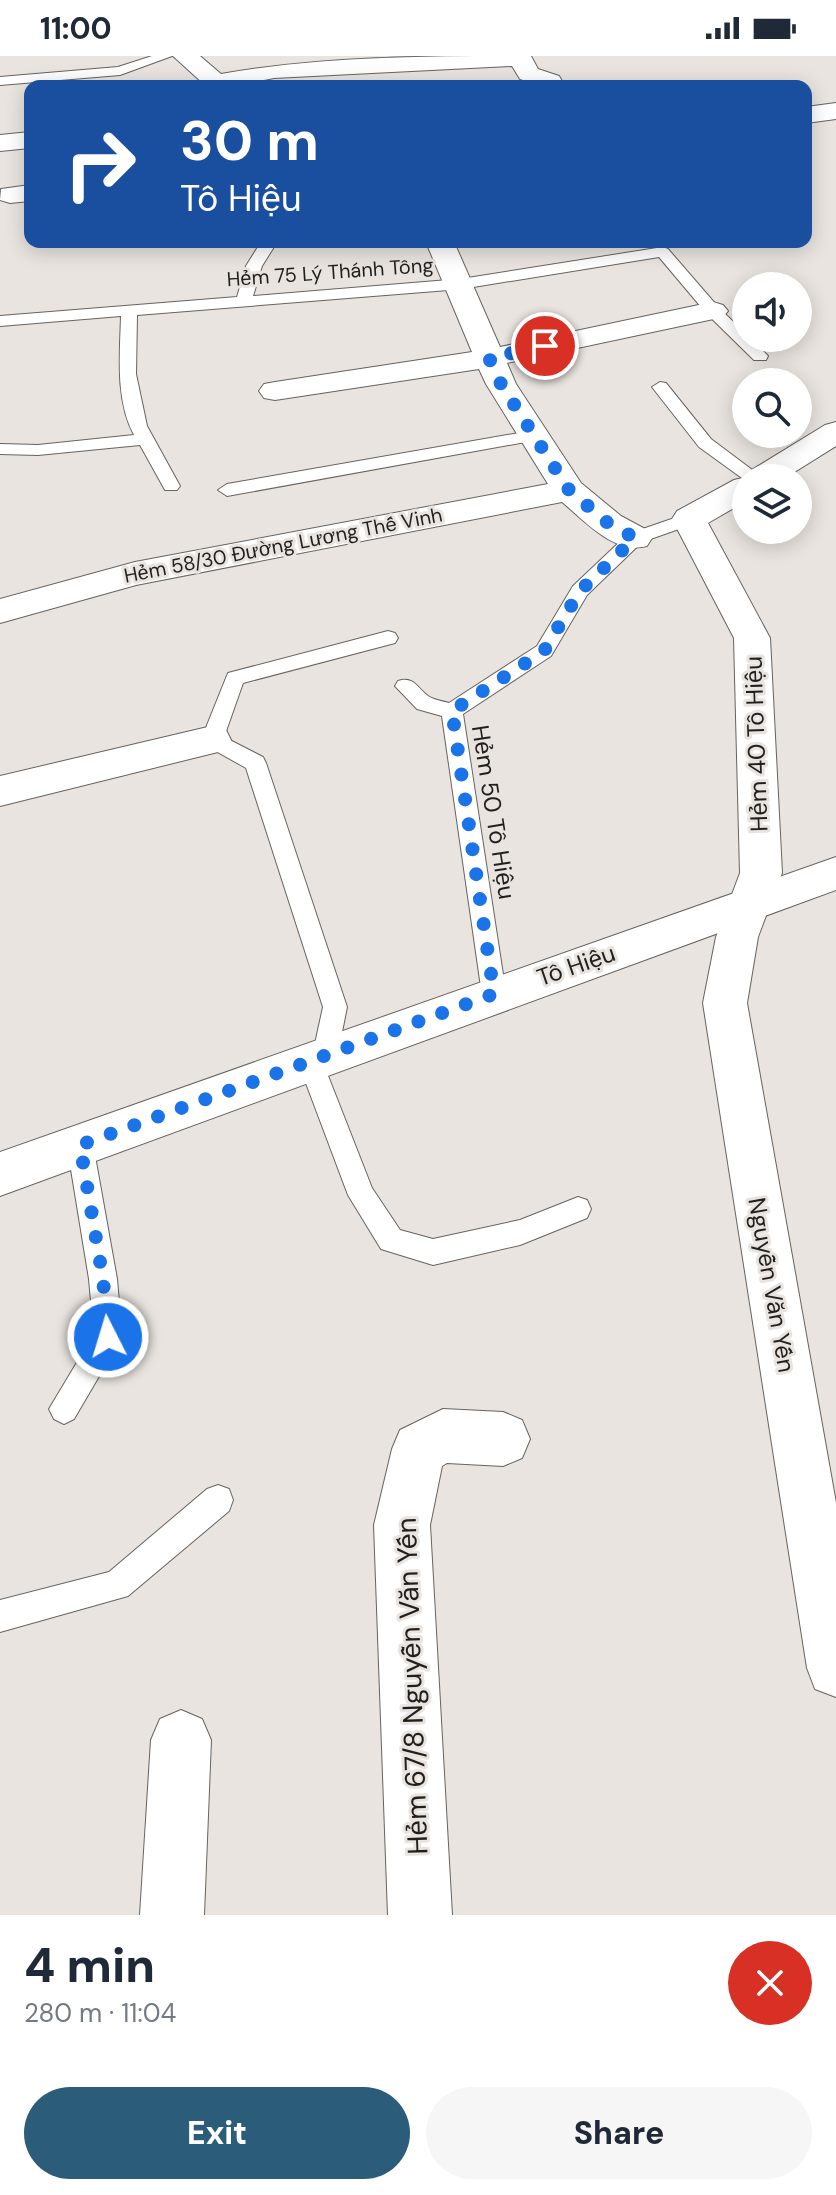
<!DOCTYPE html>
<meta charset="utf-8">
<style>
:root{--surface:#fff;--page:#f6f6f7;--text:#1f2937;--muted:#747a83;--accent:#2b5d7b}
body{margin:0;font-family:"DM Sans",sans-serif;background:var(--page);color:var(--text);height:100vh;display:flex;flex-direction:column;font-size:30px;white-space:nowrap}
*{box-sizing:border-box;margin:0}
p{font-size:26px;color:var(--muted)}
.icon{flex:none;width:44px;height:44px;fill:none;stroke:currentColor;stroke-width:2;stroke-linecap:round;stroke-linejoin:round}
.map{position:relative;height:1859px;overflow:hidden}
.panel{display:flex;flex-direction:column;background:var(--surface);flex:1}
.panel>*{flex:none}
.guide{position:absolute;left:24px;top:24px;width:788px;height:168px;border-radius:16px;box-shadow:0 4px 20px #0003;background:#1a4fa0;color:#fff;overflow:hidden}
.controls{position:absolute;left:732px;top:216px;display:grid;gap:16px}
.controls a{display:grid;place-items:center;width:80px;height:80px;border-radius:50%;background:var(--surface);box-shadow:0 4px 20px #0003;font-size:40px}
.pin{position:absolute;display:grid;place-items:center;width:68px;height:68px;color:#fff;margin:-34px;border:4px solid #fff;border-radius:50%;box-shadow:0 2px 8px #0007}
.me{position:absolute;width:88px;margin:-44px;rotate:355deg;stroke-linejoin:round;filter:drop-shadow(0 0 6px #0008)}
.turn{display:flex;align-items:center;gap:28px;height:168px;padding:0 24px;font-size:36px}
.turn .icon{width:104px;height:104px;stroke-width:2.5}
.turn b{display:block;font-size:56px;line-height:68px}
.round{display:grid;place-items:center;flex:none;width:84px;height:84px;border-radius:42px;background:var(--page)}
.head{display:flex;align-items:center;justify-content:space-between;height:136px;padding:0 24px}
h1{font-size:48px;font-weight:800;line-height:60px}
.button{display:flex;gap:16px;margin-top:auto;padding:16px 24px}
.button a{flex:1;height:92px;border-radius:48px;background:var(--accent);color:#fff;font-size:32px;font-weight:800;line-height:92px;text-align:center}
.button a+a{background:var(--page);color:var(--text)}
.status{display:flex;justify-content:space-between;align-items:center;height:56px;padding:0 40px;background:var(--surface);direction:ltr}
.status svg{height:22px;fill:currentColor}
.map>svg:first-child{display:block}
</style>
<div class="status"><b>11:00</b><svg viewBox="0 0 49 12"><path d="M0 12V9h3v3zM5 12V6h3v6zM10 12V3h3v9zM15 12V0h3v12zM26 1h20v11H26zM47 4h2v5h-2z"/></svg></div>
<div class="map">
<svg width="836" height="1859" viewBox="0 0 836 1859">
<rect width="100%" height="100%" fill="#e9e4df"/>
<g fill="none" stroke-linecap="round" stroke-linejoin="round">
<!-- service casing -->
<g stroke="#67635f" stroke-width="2">
<g id="service">
<polygon points="152,0 172,0 120,19 0,29 0,21 118,11"/>
<path d="M261,186H277L262,210L253,240L461,223L663,191L668,193L719,252L746,278V282H751L768,300L766,304H754L707,258L659,201L461,233L137,259L136,318L147,370L180,430L177,434H165L140,389L38,399L0,398V388L38,389L134,379C115,344 120,298 121,260L0,270V260L237,241L246,210Z"/>
<polygon points="660,326 666,327 711,383 763,422 746,422 746,425 699,391 652,331"/>
<polygon points="536,374 545,379 542,383 227,440 218,434 227,428"/>
<path d="M689,457L698,463L696,467L642,486L587,539L551,600L463,658L506,938L503,945L494,948L485,945L482,938L442,660L417,653L395,630L398,625C414,620 417,632 428,640C434,644 442,645 449,647L537,590L573,530L628,478Z"/>
<polygon points="388,575 395,577 398,582 395,587 243,627 224,681 263,701 266,707 347,951 337,1001 334,1009 325,1012 372,1132 400,1174 433,1183 520,1164 578,1141 587,1144 591,1153 587,1162 520,1189 433,1209 381,1193 348,1139 298,1006 301,998 313,997 323,951 246,712 205,689 201,684 228,617"/>
<polygon points="80,1077 89,1081 93,1089 117,1223 122,1281 74,1363 64,1368 54,1363 49,1353 94,1278 89,1223 67,1089 71,1081"/>
<polygon points="218,1429 229,1433 233,1444 229,1455 128,1540 0,1576 0,1544 109,1516 207,1433"/>
</g>
</g>
<!-- minor casing -->
<g stroke="#67635f" stroke-width="2">
<g id="minor">
<path d="M173,0H200L221,18C323,0 427,0 531,0L538,13L559,20L565,30H541L520,23L512,10L274,22L233,30H206Z"/>
<polygon points="836,47 836,63 806,67 806,51"/>
<polygon points="30,76 30,92 0,95 0,79"/>
<polygon points="30,129 30,145 10,147 0,144 1,133"/>
<path d="M426,186H454L500,291L713,246L723,249L728,255L723,261L507,307L516,328L581,427L621,460L647,474L652,482L647,490C614,499 585,465 562,446L136,529L0,567V543L135,506L548,428L486,328L479,313L275,344L264,342L259,335L264,328L275,326L472,296Z"/>
<polygon points="836,366 836,390 785,422 746,422 746,445 708,467 770,582 782,817 758,881 747,947 836,1447 836,1641 815,1633 807,1612 703,947 716,881 740,817 734,582 672,463 677,455 734,424 746,421 750,415 825,369"/>
<polygon points="212,670 226,674 231,684 226,694 0,750 0,720"/>
<polygon points="443,1353 503,1356 522,1364 530,1383 522,1402 503,1410 447,1407 442,1410 430,1469 452,1859 388,1859 374,1469 392,1393 400,1374"/>
<polygon points="181,1654 202,1663 211,1684 204,1859 140,1859 151,1684 160,1663"/>
</g>
</g>
<!-- tertiary casing -->
<g stroke="#67635f" stroke-width="2">
<polygon id="tertiary" points="836,801 836,834 0,1140 0,1096"/>
</g>
<!-- service -->
<use href="#service" fill="#fff" fill-rule="evenodd"/>
<!-- minor -->
<use href="#minor" fill="#fff" fill-rule="evenodd"/>
<!-- tertiary -->
<use href="#tertiary" fill="#fff" fill-rule="evenodd"/>
</g>
<g fill="none" stroke-linecap="round" stroke-linejoin="round">
<!-- route -->
<polyline stroke="#1a73e8" stroke-width="14" stroke-dasharray="0 25.2" points="108,1281 103,1223 80,1089 494,938 452,655 544,595 580,535 635,482 609,468 569,434 501,328 489,302 545,290"/>
</g>
<g text-anchor="middle" dominant-baseline="central" stroke-width="6" stroke-linejoin="round" paint-order="stroke">
<!-- far-street labels -->
<g font-size="20" fill="#211f1d" stroke="#e9e4df">
<text transform="translate(330 216) rotate(-4)">Hẻm 75 Lý Thánh Tông</text>
<text transform="translate(283 489) rotate(-11)">Hẻm 58/30 Đường Lương Thế Vinh</text>
</g>
<!-- street labels -->
<g font-size="24" fill="#211f1d" stroke="#e9e4df">
<text transform="translate(756 688) rotate(-92)">Hẻm 40 Tô Hiệu</text>
<text transform="translate(494 756) rotate(81)">Hẻm 50 Tô Hiệu</text>
<text transform="translate(576 909) rotate(-19)">Tô Hiệu</text>
<text transform="translate(772 1229) rotate(80)">Nguyễn Văn Yến</text>
</g>
<!-- near-street labels -->
<g font-size="28" fill="#211f1d" stroke="#e9e4df">
<text transform="translate(412 1630) rotate(-92)">Hẻm 67/8 Nguyễn Văn Yến</text>
</g>
</g>
</svg>
<div class="controls">
<a><svg class="icon" aria-label="sound" viewBox="0 0 24 24"><path d="M4 9h4l5-4v14l-5-4H4zM17 9q2 3 0 6"/></svg></a>
<a><svg class="icon" aria-label="search" viewBox="0 0 24 24"><circle cx="10" cy="10" r="6"/><path d="M15 15l6 6"/></svg></a>
<a><svg class="icon" aria-label="layers" viewBox="0 0 24 24"><path d="M12 4l9 5-9 5-9-5zM3 14l9 5 9-5"/></svg></a>
</div>
<div class="pin" style="left:545px;top:290px;background:#d93025"><svg class="icon" aria-label="arrive" viewBox="0 0 24 24"><path d="M6 21V4h12l-3 4 3 4H6"/></svg></div>
<svg class="me" style="left:108px;top:1281px" viewBox="-20 -20 40 40"><circle r="17" fill="#1a73e8" stroke="#fff" stroke-width="3"/><path d="M0-11L8 9 0 5-8 9z" fill="#fff"/></svg>
<div class="guide">
<div class="turn"><svg class="icon" aria-label="right" viewBox="0 0 24 24"><path d="M7 20v-9h11M14 6l5 5-5 5"/></svg><div><b>30 m</b>Tô Hiệu</div></div>
</div>
</div>
<section class="panel">
<div class="head"><div><h1>4 min</h1><p>280 m · 11:04</p></div><a class="round" style="background:#d93025;color:#fff"><svg class="icon" aria-label="close" viewBox="0 0 24 24"><path d="M6 6l12 12M18 6L6 18"/></svg></a></div>
<div class="button"><a>Exit</a><a>Share</a></div>
</section>
